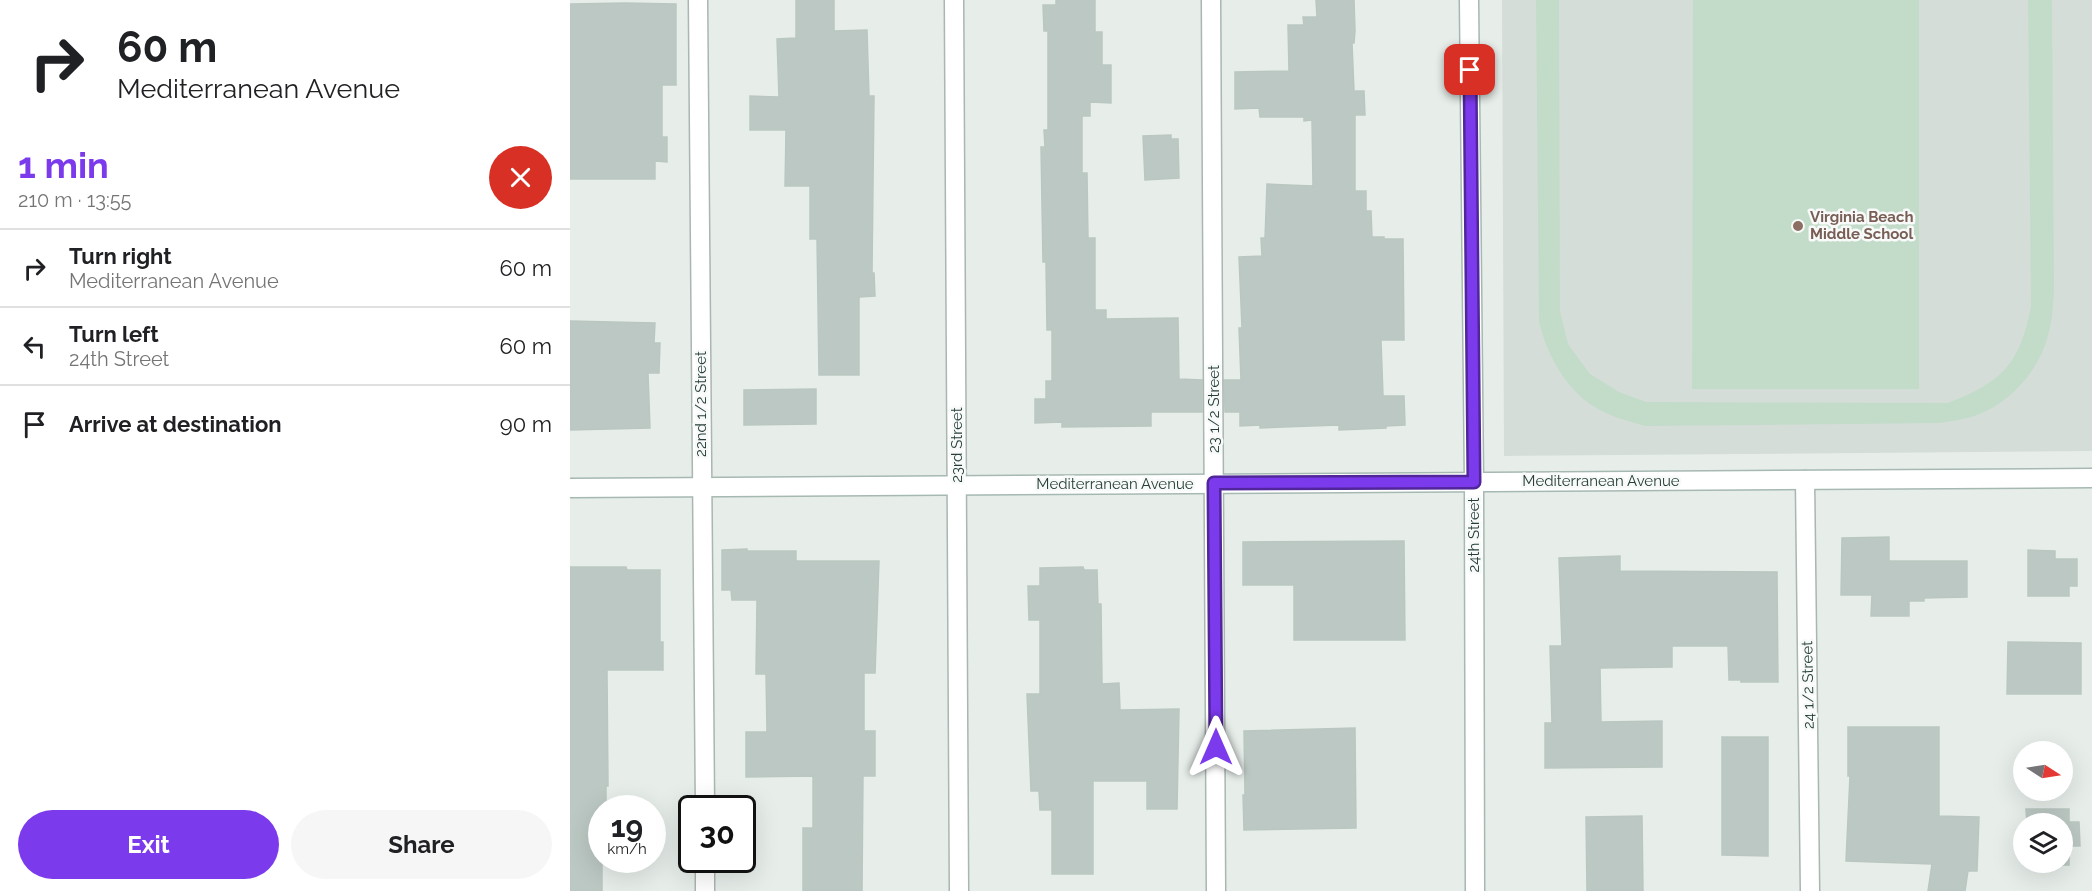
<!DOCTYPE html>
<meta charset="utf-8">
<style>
:root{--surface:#fff;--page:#f6f6f6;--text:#202124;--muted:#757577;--line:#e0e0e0;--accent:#7c3aed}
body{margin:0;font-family:Raleway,sans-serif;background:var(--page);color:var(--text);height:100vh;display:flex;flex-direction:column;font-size:22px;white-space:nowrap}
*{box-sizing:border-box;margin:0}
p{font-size:20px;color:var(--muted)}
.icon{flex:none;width:33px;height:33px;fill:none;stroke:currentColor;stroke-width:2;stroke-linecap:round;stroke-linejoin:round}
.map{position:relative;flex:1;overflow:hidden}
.panel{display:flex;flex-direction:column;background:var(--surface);width:570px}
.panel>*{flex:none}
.guide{background:#fff;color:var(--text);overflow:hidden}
.needle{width:39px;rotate:102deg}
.fabs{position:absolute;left:1443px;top:741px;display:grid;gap:12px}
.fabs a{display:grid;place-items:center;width:60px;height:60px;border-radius:50%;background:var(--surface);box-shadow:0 6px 24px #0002;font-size:30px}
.speed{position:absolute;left:18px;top:795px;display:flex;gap:12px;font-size:30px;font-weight:700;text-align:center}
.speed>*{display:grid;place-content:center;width:78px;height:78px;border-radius:50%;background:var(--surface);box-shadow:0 6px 24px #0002;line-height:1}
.speed small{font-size:15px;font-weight:400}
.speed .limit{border:3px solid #111;border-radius:9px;background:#fff;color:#111}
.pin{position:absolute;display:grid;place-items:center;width:51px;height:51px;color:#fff;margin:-26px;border-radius:12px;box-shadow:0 3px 9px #0006}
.me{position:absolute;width:66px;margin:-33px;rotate:0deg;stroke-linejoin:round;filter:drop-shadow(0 0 4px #0008)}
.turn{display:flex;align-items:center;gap:21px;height:126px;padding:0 18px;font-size:27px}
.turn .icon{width:78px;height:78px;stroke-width:2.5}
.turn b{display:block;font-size:42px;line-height:51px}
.round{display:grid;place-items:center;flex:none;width:63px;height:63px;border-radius:32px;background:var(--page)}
.overview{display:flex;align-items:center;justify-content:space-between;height:102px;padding:0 18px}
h1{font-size:36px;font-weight:700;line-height:45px;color:var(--accent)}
.cta{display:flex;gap:12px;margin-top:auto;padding:12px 18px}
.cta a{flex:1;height:69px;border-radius:36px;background:var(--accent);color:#fff;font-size:24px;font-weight:700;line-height:69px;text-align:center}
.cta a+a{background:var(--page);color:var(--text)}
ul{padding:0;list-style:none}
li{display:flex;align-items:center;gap:18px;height:78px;padding:0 18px;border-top:2px solid var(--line)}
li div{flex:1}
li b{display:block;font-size:22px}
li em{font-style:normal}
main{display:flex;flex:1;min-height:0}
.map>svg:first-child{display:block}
</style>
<main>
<section class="panel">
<div class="guide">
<div class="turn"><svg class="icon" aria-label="right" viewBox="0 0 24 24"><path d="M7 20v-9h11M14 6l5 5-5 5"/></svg><div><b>60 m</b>Mediterranean Avenue</div></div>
</div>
<div class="overview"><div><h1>1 min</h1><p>210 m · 13:55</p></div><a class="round" style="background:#d93025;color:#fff"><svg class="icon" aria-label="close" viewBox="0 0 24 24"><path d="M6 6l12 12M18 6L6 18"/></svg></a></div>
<ul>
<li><svg class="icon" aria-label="right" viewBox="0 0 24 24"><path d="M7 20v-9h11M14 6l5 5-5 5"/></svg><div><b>Turn right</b><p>Mediterranean Avenue</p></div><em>60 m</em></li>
<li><svg class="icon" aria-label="left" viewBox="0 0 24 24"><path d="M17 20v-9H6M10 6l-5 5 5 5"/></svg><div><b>Turn left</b><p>24th Street</p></div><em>60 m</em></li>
<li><svg class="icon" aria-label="arrive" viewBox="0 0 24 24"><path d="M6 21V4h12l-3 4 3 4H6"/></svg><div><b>Arrive at destination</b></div><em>90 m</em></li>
</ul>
<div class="cta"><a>Exit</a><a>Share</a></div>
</section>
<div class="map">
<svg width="1522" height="891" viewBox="0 0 1522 891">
<rect width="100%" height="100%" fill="#e7eeea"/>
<!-- built -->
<polygon fill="#d5ddd9" points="932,0 1522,0 1522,451 934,456"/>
<!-- grass -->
<g fill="#c2dcc9">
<path d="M966,0H989L990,311L998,344L1020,374L1049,392L1076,402L1378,403C1433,381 1449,365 1461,307L1458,0H1482L1484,290C1483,302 1483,315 1480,327C1473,367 1441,405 1401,417C1391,420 1380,421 1370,423L1075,426C1058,421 1038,416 1023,406C995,388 976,353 969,321Z"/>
<polygon points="1123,0 1349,0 1349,389 1122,389"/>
</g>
<!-- building -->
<g fill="#bcc8c3" stroke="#bac7c1" stroke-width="1.5">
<polygon points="226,0 264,0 264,31 297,30 299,96 304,96 302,273 304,273 305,296 289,297 289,375 249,375 247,239 240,239 240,186 215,186 216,130 180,130 180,96 209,97 207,39 226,38"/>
<polygon points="486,0 525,0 525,32 532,32 532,65 541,65 541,103 520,102 520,116 512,116 512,173 517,173 518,238 525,238 525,310 536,310 536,319 608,318 609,379 632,380 632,412 581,412 581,426 492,427 492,422 465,423 465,399 476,399 476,381 482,381 482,330 477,330 476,262 473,262 471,147 475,147 474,130 478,130 478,31 474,31 473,5 486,5"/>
<polygon points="746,0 784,0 785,31 784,43 782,43 784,91 794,91 795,115 785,115 785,191 796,191 796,211 801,211 802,237 814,237 814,239 833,239 834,340 811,340 813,396 834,396 835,425 816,426 816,428 769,430 769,425 690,428 690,425 670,426 670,412 655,412 654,380 671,380 669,328 672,328 669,257 692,256 691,238 695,238 697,184 743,186 742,120 734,121 734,117 690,117 689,108 665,109 665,72 719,71 718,25 734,25 733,17 747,17"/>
<polygon points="55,3 106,4 106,85 92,85 92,137 97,137 97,162 85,161 85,179 0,179 0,4"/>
<polygon points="601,135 601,139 608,139 609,178 575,180 573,136"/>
<polygon points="0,321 85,323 84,343 90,343 89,373 78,373 80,428 0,430"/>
<polygon points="246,389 246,424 174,425 174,390"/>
<polygon points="1319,537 1319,561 1397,561 1397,597 1354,598 1354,601 1339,601 1339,616 1301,616 1302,595 1271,595 1272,538"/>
<polygon points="834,541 835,640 724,640 724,585 673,585 673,542"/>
<polygon points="177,549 177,551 226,551 226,561 309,561 305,673 294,673 294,731 305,731 305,776 293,776 292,891 233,891 233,828 243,828 243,776 176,777 176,732 197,732 196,674 186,674 187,600 162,600 161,590 152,590 152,550"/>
<polygon points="1458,550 1485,551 1485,559 1507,559 1507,586 1499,586 1499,596 1458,596"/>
<polygon points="1050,556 1050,571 1207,572 1208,682 1171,682 1171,680 1159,680 1158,646 1102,646 1102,667 1030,668 1031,722 1092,721 1092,767 975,768 975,723 982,723 980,646 992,646 989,558"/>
<polygon points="0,567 56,567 57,570 90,570 90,642 93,642 93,670 37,670 38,786 36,786 36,808 32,808 32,891 0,891"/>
<polygon points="513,567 514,570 527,570 528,604 531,604 532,684 549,683 550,710 609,709 607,809 577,809 577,781 523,781 523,874 482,874 482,810 470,810 469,791 461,791 457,694 470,694 470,620 459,620 458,586 470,586 470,568"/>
<polygon points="1438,642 1511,643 1511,694 1437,694"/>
<polygon points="1278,727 1369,727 1369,816 1409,817 1407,871 1398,871 1395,891 1358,891 1362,864 1276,861 1280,776 1278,776"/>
<polygon points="785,728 786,828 674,830 673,795 675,795 674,731"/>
<polygon points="1152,737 1198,737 1198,856 1152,855"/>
<polygon points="1456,809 1499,809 1499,822 1509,822 1510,846 1499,846 1499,865 1457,865 1457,862 1492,862 1492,824 1457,824"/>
<polygon points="1072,816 1073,891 1017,891 1016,817"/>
</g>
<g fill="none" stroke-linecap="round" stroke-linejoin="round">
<!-- street casing -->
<g stroke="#aab6b1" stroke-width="21">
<g id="street">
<polyline points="128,0 135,808"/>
<polyline points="384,0 389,891"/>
<polyline points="641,0 646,891"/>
<polyline points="1235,480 1240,891"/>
<polyline points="135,860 135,891"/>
</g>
</g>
<!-- secondary casing -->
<g stroke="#a6b8b2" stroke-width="21">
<g id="secondary">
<polyline points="899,0 904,482 905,891"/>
<polyline points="0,488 1522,478"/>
</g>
</g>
<!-- street -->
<use href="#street" stroke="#fff" stroke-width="18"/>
<!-- secondary -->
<use href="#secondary" stroke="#fff" stroke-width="18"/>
</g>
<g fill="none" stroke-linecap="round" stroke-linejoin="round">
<!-- route casing -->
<g stroke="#51269a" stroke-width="15">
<polyline id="route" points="646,747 644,483 904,482 900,70"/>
</g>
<!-- route -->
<use href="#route" stroke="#7c3aed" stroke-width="10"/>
</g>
<!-- markers -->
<circle fill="#8d6e63" stroke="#f7faf9" stroke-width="2" cx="1228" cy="226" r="6"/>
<g text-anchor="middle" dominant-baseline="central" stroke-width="5" stroke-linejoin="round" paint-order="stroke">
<!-- education labels -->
<g font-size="15" font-weight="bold" fill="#785e54" stroke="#f7faf9" text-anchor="start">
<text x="1240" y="217">Virginia Beach<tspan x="1240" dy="17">Middle School</tspan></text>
</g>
<!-- street labels -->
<g font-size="15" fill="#273e38" stroke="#f7faf9">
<text transform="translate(131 404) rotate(-90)">22nd 1/2 Street</text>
<text transform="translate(644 409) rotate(-90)">23 1/2 Street</text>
<text transform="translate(387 445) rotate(-90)">23rd Street</text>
<text x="1031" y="481">Mediterranean Avenue</text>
<text x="545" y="484">Mediterranean Avenue</text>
<text transform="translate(904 535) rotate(-90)">24th Street</text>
<text transform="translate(1238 685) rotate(-91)">24 1/2 Street</text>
</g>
</g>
</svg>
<div class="fabs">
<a><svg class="needle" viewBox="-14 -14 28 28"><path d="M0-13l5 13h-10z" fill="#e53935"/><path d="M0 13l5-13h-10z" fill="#757577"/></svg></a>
<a><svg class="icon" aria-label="layers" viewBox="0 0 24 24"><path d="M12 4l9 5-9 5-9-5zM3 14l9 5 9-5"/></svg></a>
</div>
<div class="speed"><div>19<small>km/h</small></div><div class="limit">30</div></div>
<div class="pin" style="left:900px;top:70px;background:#d93025"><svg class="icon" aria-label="arrive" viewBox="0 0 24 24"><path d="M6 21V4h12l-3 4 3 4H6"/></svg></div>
<svg class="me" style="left:646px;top:747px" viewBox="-20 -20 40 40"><path d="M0-17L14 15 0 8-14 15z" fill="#7c3aed" stroke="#fff" stroke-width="4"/></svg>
</div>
</main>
